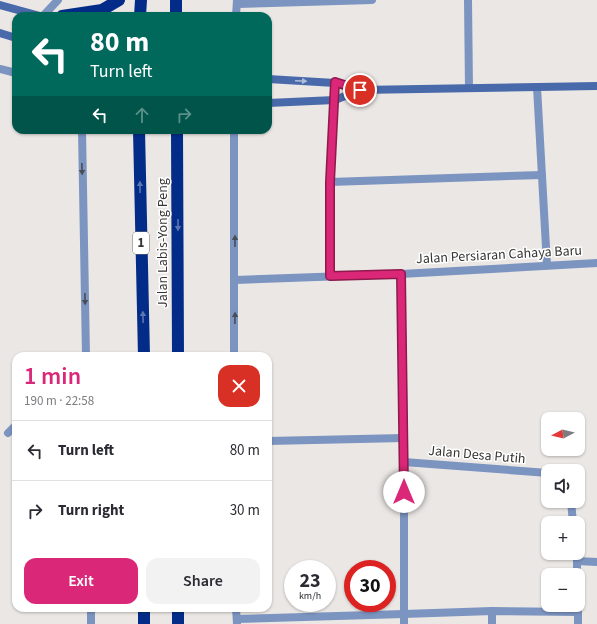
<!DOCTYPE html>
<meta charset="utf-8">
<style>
:root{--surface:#fff;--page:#f2f2f3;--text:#2b2b33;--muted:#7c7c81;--line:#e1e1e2;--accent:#db2777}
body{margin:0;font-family:"Source Sans 3",sans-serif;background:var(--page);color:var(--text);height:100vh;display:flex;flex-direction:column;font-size:15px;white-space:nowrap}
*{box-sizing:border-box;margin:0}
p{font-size:13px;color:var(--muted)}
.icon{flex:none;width:22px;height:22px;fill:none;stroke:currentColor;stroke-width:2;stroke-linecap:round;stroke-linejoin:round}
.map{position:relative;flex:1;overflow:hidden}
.sheet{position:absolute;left:12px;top:352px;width:260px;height:260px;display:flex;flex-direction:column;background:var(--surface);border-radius:12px;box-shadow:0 1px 3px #0004}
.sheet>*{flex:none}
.hud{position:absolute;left:12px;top:12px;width:260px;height:122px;border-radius:12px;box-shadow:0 1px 3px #0004;background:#00695c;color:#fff;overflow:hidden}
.needle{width:26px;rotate:263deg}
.buttons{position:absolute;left:541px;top:412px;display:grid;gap:8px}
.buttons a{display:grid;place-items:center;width:44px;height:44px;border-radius:8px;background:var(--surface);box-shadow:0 1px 3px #0004;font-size:20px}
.speed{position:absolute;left:284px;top:560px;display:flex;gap:8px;font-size:20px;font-weight:700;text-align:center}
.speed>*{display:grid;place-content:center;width:52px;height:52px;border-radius:50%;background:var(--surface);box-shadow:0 1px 3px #0004;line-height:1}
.speed small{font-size:10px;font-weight:400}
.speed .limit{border:6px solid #d22;background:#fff;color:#111}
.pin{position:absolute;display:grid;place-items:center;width:34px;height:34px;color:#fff;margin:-17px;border:2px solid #fff;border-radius:50%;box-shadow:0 1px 4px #0007}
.me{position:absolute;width:44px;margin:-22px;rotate:0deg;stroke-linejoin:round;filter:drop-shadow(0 0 3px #0008)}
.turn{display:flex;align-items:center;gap:14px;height:84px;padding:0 12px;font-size:18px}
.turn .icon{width:52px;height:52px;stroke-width:2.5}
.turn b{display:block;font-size:28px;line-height:34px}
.lanes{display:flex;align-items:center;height:38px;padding:0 12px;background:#0003;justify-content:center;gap:20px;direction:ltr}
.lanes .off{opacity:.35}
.round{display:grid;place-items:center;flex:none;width:42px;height:42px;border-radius:12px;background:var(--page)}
.headline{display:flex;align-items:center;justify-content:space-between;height:68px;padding:0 12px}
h1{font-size:24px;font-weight:600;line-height:30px;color:var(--accent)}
.cta{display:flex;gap:8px;margin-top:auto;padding:8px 12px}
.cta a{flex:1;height:46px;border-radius:12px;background:var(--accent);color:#fff;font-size:16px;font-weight:600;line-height:46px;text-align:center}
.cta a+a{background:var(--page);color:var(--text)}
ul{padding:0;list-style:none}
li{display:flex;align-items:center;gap:12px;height:60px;padding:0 12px;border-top:1px solid var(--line)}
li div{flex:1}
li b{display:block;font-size:15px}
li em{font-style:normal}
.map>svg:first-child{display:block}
</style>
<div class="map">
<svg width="597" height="624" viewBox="0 0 597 624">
<rect width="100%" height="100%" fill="#ebe7e5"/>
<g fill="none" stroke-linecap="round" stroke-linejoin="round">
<!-- lane -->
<g stroke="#7c94c0" stroke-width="8">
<polyline points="468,0 469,88"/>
<polyline points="237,4 372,0"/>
<polyline points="43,16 58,0"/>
<polyline points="537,87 547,265"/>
<polyline points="330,182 542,175"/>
<polyline points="330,276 330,182 335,83"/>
<polyline points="8,433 16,425"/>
<polyline points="268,441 404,438"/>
<polyline points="237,619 404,614"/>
<polyline points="492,624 492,611"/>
</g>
<!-- street -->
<g stroke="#7c94c0" stroke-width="8">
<polyline points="236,16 237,0"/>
<polyline points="0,69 16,73"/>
<polyline points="82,130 86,356"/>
<polyline points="401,274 404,438 404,624"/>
<polyline points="235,280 401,274 597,263"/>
<polyline points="234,356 234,130"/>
<polyline points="404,462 548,473"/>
<polyline points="571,501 573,523"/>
<polyline points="576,553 577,561 597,562"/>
<polyline points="577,561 577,575"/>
<polyline points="578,598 578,624"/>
<polyline points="236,608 237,624"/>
<polyline points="404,614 492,611 578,612"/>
<polyline points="91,624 91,608"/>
</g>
<!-- secondary -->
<g stroke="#496aaa" stroke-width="8">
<polyline points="0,5 40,16"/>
<polyline points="0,33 16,38"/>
<polyline points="268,79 335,83 360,90"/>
<polyline points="268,103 335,100 360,90 597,86"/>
</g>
<!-- highway -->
<g stroke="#022c88" stroke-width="12">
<polyline points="176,0 176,16"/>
<polyline points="62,16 102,10 119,0"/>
<polyline points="140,16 141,0"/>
<polyline points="139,130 144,356"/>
<polyline points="177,130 178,356"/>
<polyline points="178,608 178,624"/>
<polyline points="144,624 144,608"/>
</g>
</g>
<!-- one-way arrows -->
<defs><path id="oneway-solid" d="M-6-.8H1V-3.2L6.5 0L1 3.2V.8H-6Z"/></defs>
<use fill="#adbcd9" href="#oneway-solid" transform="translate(301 81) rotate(3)"/>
<g fill="#484d57">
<use href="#oneway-solid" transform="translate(82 169) rotate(89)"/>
<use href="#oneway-solid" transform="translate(235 241) rotate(-90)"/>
<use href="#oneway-solid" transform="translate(85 299) rotate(89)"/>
<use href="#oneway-solid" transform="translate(235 318) rotate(-89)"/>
</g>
<g fill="#5b76b2">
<use href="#oneway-solid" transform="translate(140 187) rotate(-91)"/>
<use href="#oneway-solid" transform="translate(178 225) rotate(90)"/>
<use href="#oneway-solid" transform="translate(143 317) rotate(-91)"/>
</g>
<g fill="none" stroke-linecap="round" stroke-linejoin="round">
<!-- route casing -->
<g stroke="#8e194d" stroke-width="10">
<polyline id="route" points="360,90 335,82 330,182 330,276 401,274 404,492"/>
</g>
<!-- route -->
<use href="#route" stroke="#db2777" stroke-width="7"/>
</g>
<g text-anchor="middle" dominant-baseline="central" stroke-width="3" stroke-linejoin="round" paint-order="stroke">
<!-- shield labels -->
<rect fill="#fff" stroke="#727271" stroke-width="1" x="133" y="232" width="16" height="22" rx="3"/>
<g font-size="13" font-weight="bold" fill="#363534">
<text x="141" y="243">1</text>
</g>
<!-- street labels -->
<g font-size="14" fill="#363534" stroke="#fff">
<text transform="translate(163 243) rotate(-90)">Jalan Labis-Yong Peng</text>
<text transform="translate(499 255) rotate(-3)">Jalan Persiaran Cahaya Baru</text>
<text transform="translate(477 455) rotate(5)">Jalan Desa Putih</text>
</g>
</g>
</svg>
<div class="buttons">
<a><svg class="needle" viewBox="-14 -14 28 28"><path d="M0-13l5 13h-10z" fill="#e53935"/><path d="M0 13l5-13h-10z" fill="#7c7c81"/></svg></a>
<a><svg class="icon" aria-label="sound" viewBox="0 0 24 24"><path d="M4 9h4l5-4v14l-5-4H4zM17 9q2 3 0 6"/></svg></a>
<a>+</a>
<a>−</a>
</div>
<div class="speed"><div>23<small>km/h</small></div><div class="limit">30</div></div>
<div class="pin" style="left:360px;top:90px;background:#d93025"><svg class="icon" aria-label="arrive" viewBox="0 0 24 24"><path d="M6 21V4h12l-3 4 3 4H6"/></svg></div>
<svg class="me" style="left:404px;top:492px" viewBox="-20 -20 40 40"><circle r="19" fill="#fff"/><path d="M0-13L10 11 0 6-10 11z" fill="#db2777"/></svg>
<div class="hud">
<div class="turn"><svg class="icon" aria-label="left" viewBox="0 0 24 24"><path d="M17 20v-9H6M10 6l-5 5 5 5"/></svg><div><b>80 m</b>Turn left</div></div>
<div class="lanes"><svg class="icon" aria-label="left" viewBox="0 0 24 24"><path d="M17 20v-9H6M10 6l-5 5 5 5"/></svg><svg class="icon off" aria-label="ahead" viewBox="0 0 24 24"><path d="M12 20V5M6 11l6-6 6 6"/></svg><svg class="icon off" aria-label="right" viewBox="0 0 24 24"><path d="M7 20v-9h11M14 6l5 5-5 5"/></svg></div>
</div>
<section class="sheet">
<div class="headline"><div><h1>1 min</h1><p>190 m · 22:58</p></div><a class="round" style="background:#d93025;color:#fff"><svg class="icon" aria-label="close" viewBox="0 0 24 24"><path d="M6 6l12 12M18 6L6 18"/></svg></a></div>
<ul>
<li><svg class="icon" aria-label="left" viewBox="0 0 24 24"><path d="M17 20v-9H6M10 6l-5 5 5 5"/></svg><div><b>Turn left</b></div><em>80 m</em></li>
<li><svg class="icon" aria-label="right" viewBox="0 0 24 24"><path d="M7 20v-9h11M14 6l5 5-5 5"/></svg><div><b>Turn right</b></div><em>30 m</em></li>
</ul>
<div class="cta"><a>Exit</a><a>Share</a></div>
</section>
</div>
